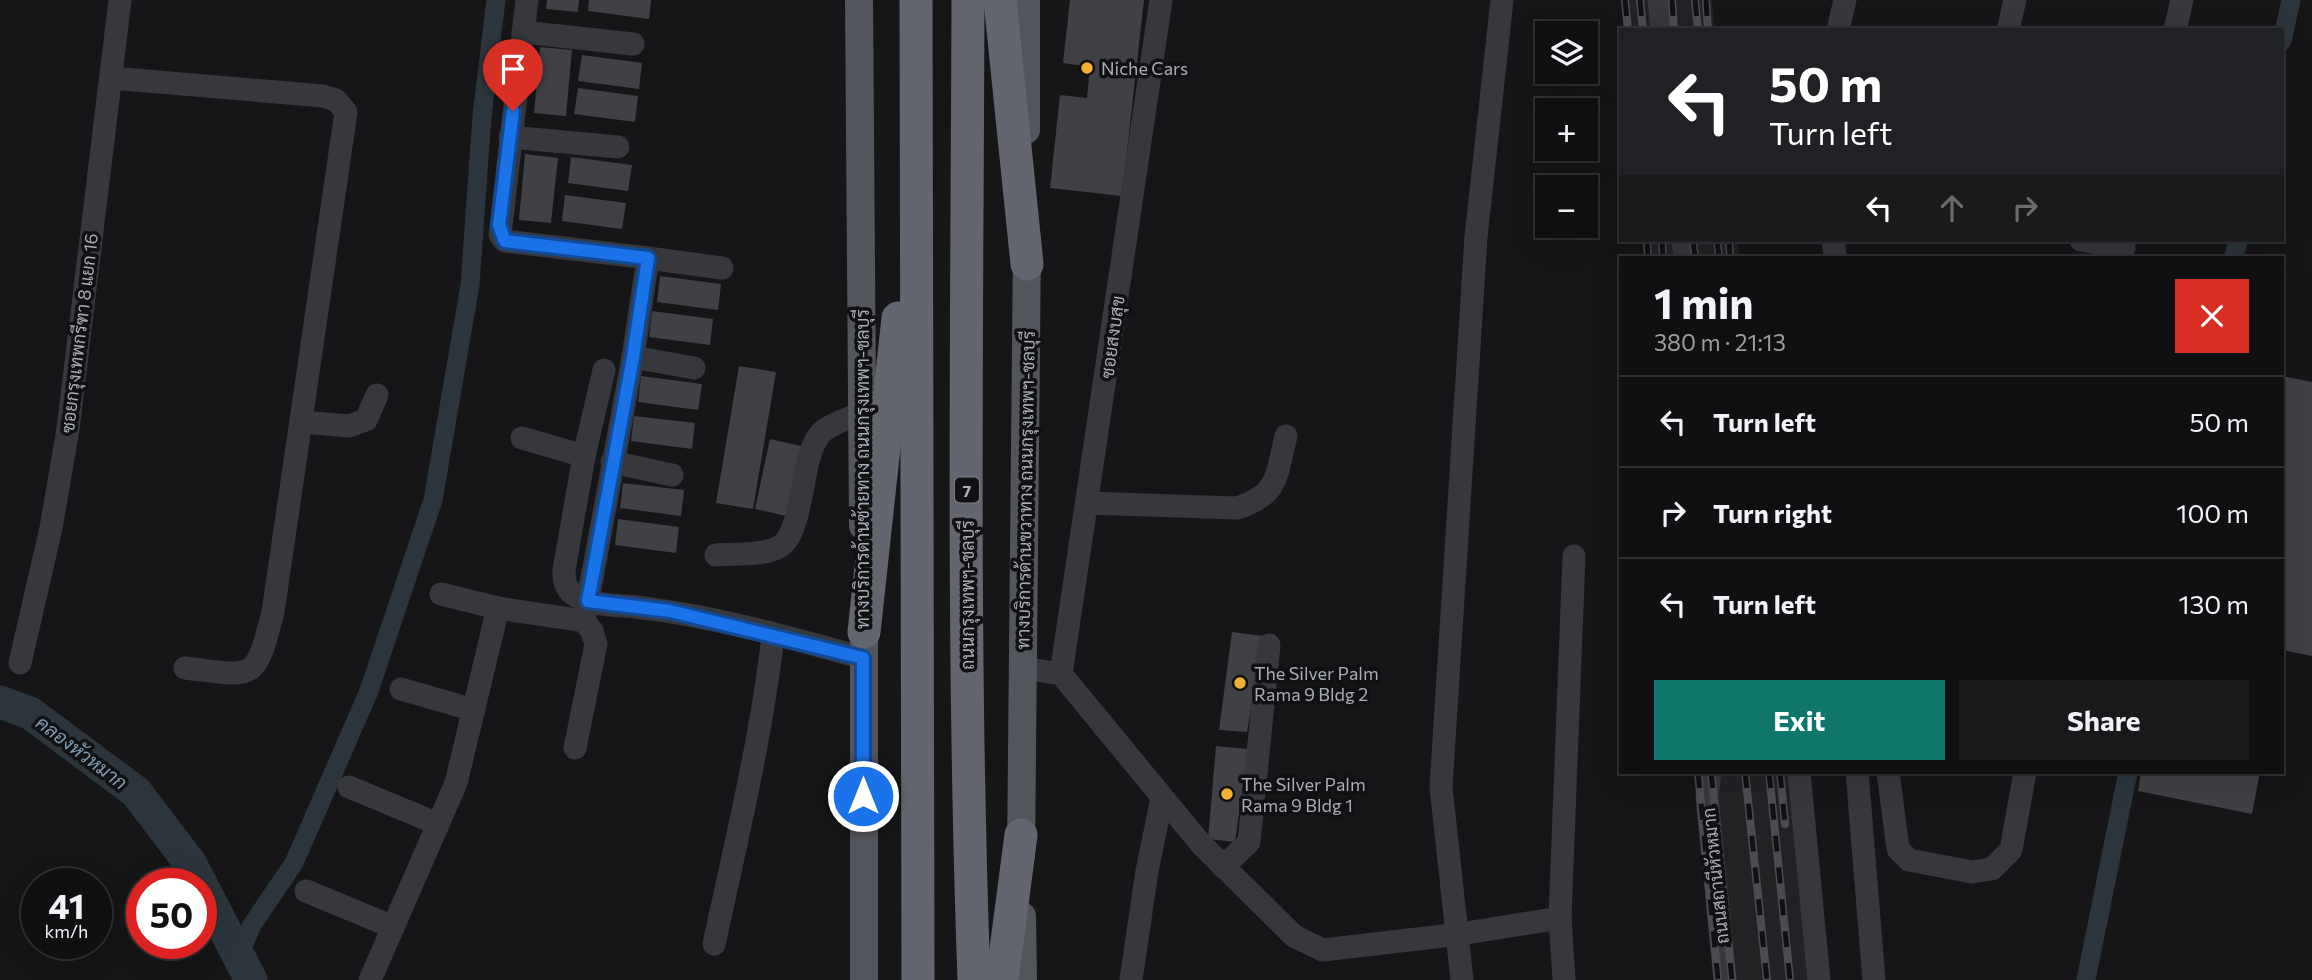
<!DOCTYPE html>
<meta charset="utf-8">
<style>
:root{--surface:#101012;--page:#19191b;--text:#f1f3f6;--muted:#9c9d9f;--line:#303032;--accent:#0f766e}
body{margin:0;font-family:Commissioner,Sarabun,sans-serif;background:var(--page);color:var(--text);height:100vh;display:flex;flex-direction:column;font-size:26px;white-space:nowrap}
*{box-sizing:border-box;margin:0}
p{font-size:23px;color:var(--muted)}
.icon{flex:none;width:38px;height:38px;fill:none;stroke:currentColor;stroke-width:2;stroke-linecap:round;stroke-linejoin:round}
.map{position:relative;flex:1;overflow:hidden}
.side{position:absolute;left:1619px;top:256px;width:665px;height:518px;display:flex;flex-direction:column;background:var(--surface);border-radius:0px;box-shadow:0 7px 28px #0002,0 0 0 2px var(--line)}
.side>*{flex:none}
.hud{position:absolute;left:1619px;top:28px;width:665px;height:214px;border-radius:0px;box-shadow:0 7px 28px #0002,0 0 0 2px var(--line);background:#202124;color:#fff;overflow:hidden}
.fabs{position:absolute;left:1535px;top:21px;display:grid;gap:14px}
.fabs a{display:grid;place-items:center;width:63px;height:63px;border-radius:0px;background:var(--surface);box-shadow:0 7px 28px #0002,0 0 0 2px var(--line);font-size:35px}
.speed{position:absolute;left:21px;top:868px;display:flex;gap:14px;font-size:35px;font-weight:700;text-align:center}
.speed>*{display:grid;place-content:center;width:91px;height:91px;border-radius:50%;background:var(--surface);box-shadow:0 7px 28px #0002,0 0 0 2px var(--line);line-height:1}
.speed small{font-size:18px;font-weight:400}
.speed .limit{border:10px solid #d22;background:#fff;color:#111}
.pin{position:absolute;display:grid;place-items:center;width:60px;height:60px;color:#fff;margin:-72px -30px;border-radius:50% 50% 50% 0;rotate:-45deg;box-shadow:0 0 7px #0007}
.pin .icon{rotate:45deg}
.me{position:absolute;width:77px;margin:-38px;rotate:0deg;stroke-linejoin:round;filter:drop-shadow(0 0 5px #0008)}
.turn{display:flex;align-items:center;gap:24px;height:147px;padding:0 35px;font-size:32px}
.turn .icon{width:91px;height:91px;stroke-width:2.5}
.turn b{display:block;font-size:49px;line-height:60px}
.lanes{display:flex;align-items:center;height:66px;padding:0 35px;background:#0003;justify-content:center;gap:35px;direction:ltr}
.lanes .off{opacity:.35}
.round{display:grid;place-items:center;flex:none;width:74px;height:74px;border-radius:0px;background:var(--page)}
.summary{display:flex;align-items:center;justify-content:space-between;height:119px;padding:0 35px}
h1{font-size:42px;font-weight:700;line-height:52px}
.cta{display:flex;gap:14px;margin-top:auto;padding:14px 35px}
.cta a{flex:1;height:80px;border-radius:0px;background:var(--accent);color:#fff;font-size:28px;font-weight:700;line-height:80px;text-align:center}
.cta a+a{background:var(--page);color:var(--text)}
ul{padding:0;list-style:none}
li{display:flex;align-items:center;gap:21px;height:91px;padding:0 35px;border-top:2px solid var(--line)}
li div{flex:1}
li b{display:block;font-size:26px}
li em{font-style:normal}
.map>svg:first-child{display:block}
</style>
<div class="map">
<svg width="2312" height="980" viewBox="0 0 2312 980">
<rect width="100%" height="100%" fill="#161618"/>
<!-- built -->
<g fill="#222225">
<polygon points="1625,0 1712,0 1715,30 1628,30"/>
<polygon points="1648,240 1737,240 1739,257 1650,257"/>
<polygon points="1699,772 1791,772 1813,980 1719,980"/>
</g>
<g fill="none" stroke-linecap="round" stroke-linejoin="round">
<!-- canal -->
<g stroke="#2c353c" stroke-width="19">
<polyline points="2282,41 2291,0"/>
<polyline points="2234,257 2238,240"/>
<polyline points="238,957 252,925 294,863 369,691 433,500 470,285 482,116 496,0"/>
<polyline points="2086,980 2128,772"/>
</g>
<!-- river -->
<g stroke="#2c353c" stroke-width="33">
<polyline points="0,702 30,713 136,792 190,863 201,884"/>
<polyline points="201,884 251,980"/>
</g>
</g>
<!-- building -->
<g fill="#404145">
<polygon points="547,0 579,0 578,12 546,9"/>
<polygon points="589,0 651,0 649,19 588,11"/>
<polygon points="1070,0 1144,0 1122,196 1050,188 1060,95 1087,98 1090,67 1063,63"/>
<polygon points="540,47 572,50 566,116 534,113"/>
<polygon points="582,55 642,63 639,89 578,81"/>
<polygon points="578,88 638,96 635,122 574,114"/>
<polygon points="525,154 558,158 551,223 519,220"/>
<polygon points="571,157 632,165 628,191 568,183"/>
<polygon points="565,195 626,203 622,229 562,221"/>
<polygon points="660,276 721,284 718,310 657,302"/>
<polygon points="652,311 713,319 710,345 649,337"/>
<polygon points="739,366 776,372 753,509 716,503"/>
<polygon points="641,376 702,384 698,410 638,402"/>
<polygon points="2282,376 2312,382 2312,656 2282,650"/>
<polygon points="634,416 695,423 692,449 631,441"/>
<polygon points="770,439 805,447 791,517 755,509"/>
<polygon points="623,483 684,490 681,516 620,508"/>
<polygon points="618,519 679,527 676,553 615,545"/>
<polygon points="1232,632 1263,636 1247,732 1219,730"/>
<polygon points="1216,746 1248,749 1235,842 1208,839"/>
<polygon points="2141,772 2260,772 2252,814 2138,791"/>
</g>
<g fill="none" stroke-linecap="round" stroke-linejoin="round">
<!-- minor -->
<g stroke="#37383d" stroke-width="23">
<polyline points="527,0 500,235 505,241 648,258 633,357 584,621"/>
<polyline points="1659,0 1662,30"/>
<polyline points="1838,30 1845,0"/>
<polyline points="2008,30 2015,0"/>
<polyline points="2175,30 2182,0"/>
<polyline points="523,32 633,44"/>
<path d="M111,78L323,96L336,100L346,112L273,612C255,682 256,677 185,668"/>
<polyline points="510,137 618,147"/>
<polyline points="1683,240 1685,257"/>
<polyline points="1833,240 1835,257"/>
<polyline points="2081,240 2124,248"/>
<polyline points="648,258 722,268"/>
<polyline points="633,357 694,368"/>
<path d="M604,370L584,456L564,570C564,580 565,588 573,594C588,606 617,605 636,607C712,616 789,637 863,658"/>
<polyline points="302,422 349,426 366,420 377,395"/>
<polyline points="522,438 584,456"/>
<polyline points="612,462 672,475"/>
<path d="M1087,503L1237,508C1279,495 1276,476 1286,436"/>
<path d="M716,555C734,553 772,557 784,543C806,519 800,451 823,431C833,423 850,418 862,413"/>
<polyline points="441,594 498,608 584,621 592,631 596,644 575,748"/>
<polyline points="20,663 51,528 68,429 120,0"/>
<polyline points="1023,668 1061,674 1201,844 1294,936 1304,941 1323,950 1460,934 1560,918 1564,980"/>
<polyline points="1061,674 1161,0"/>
<polyline points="401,689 474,710"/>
<polyline points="1710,772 1707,797 1725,980"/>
<polyline points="1799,772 1819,980"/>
<polyline points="1857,772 1874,980"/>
<polyline points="1888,772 1898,849 1909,860 1972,872 1992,869 2011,850 2025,772"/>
<polyline points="349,787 438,824"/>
<polyline points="1223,867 1249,842 1269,645"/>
<polyline points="306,891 393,927"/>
<polyline points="1560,918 1574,556"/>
<path d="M714,944C736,842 761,740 773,636"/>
<polyline points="370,980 456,783 498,608"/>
<polyline points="1131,980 1147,871 1162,798"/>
<polyline points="1462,980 1441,787 1476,237 1502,0"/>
</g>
<!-- major -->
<g stroke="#53555c" stroke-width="28">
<polyline points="859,0 863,526"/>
<polyline points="1026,0 1026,130"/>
<polyline points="1021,855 1027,244"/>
<polyline points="1022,916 1023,980"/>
<polyline points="864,980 864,612"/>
</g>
<!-- highway -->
<g stroke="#63666e" stroke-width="33">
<polyline points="916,0 918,980"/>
<path d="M968,0C967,327 962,654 974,980"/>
<polyline points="1000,0 1027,264"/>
<polyline points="864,632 898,318"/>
<polyline points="1002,980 1021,835"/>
</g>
<!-- rail casing -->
<g stroke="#4a4c52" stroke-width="8">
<g id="rail">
<polyline points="1625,0 1628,30"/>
<polyline points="1640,0 1643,30"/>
<polyline points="1672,0 1674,30"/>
<polyline points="1695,0 1698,30"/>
<polyline points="1706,0 1708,30"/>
<polyline points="1647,240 1648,257"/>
<polyline points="1662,240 1663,257"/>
<polyline points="1693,240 1695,257"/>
<polyline points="1717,240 1719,257"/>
<polyline points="1729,240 1730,257"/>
<polyline points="1698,772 1718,980"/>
<polyline points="1711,772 1732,980"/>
<polyline points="1745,772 1767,980"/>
<polyline points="1769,772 1790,980"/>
<polyline points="1780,772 1785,824"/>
</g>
</g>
<!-- rail -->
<use href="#rail" stroke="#111113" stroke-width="5" stroke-dasharray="16" stroke-linecap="butt"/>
</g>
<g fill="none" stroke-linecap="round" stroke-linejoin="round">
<!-- route casing -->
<g stroke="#114b97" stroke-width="18">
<polyline id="route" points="513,111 499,225 505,241 648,258 633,357 588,601 670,611 863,658 863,796"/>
</g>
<!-- route -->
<use href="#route" stroke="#1a73e8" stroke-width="12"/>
</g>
<!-- markers -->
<g fill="#f2b134" stroke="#111113" stroke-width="2.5">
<circle cx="1087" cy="68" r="7"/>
<circle cx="1240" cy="683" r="7"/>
<circle cx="1227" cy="794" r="7"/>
</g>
<g text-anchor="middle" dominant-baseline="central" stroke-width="7" stroke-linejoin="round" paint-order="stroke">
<!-- shield labels -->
<rect fill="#111113" stroke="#7b7e86" stroke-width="2" x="955" y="477.5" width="24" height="25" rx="5"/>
<g font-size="16" font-weight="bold" fill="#a8adb8">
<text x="967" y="490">7</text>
</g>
<!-- poi labels -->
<g font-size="18" fill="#a8adb8" stroke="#111113" text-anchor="start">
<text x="1101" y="68">Niche Cars</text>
<text x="1254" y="673">The Silver Palm<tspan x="1254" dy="21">Rama 9 Bldg 2</tspan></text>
<text x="1241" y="784">The Silver Palm<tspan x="1241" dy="21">Rama 9 Bldg 1</tspan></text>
</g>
<!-- street labels -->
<g font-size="18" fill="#a8adb8" stroke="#111113">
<text transform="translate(79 333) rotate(-83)">ซอยกรุงเทพกรีฑา 8 แยก 16</text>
<text transform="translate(1112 337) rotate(-82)">ซอยสงบสุข</text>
<text transform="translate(862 469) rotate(-90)">ทางบริการด้านซ้ายทาง ถนนกรุงเทพฯ-ชลบุรี</text>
<text transform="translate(1025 490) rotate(-89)">ทางบริการด้านขวาทาง ถนนกรุงเทพฯ-ชลบุรี</text>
<text transform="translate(967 595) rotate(-90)">ถนนกรุงเทพฯ-ชลบุรี</text>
<text transform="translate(1715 876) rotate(-96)">ถนนสถานีหัวหมาก</text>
</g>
<!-- water labels -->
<g font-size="19" font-style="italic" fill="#7f9bb3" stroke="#111113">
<text transform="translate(82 752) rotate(37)">คลองหัวหมาก</text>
</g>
</g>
</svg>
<div class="fabs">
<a><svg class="icon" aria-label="layers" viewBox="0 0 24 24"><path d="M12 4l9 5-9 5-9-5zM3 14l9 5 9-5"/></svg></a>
<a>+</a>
<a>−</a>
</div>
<div class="speed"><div>41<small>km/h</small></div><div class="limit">50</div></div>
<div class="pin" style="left:513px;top:111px;background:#d93025"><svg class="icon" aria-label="arrive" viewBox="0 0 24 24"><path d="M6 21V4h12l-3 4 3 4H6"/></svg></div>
<svg class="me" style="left:863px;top:796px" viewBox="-20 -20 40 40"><circle r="17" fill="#1a73e8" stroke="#fff" stroke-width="3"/><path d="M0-11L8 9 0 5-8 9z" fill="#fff"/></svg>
<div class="hud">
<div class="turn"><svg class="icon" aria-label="left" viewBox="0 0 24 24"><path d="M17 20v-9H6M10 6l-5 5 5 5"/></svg><div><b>50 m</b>Turn left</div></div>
<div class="lanes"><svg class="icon" aria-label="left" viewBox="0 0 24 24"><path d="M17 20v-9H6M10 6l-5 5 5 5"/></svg><svg class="icon off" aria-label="ahead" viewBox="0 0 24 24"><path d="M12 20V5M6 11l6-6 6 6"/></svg><svg class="icon off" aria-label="right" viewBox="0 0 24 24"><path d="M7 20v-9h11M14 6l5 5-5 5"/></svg></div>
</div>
<section class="side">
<div class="summary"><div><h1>1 min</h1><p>380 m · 21:13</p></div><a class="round" style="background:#d93025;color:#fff"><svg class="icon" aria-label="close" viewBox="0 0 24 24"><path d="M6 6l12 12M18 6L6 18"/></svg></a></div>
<ul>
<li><svg class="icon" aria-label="left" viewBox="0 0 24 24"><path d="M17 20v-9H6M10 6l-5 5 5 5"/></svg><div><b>Turn left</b></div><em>50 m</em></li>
<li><svg class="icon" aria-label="right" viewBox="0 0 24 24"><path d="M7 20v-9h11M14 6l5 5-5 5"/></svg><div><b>Turn right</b></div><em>100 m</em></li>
<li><svg class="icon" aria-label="left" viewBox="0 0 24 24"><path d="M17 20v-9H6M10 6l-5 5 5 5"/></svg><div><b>Turn left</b></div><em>130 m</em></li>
</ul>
<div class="cta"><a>Exit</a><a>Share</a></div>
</section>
</div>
